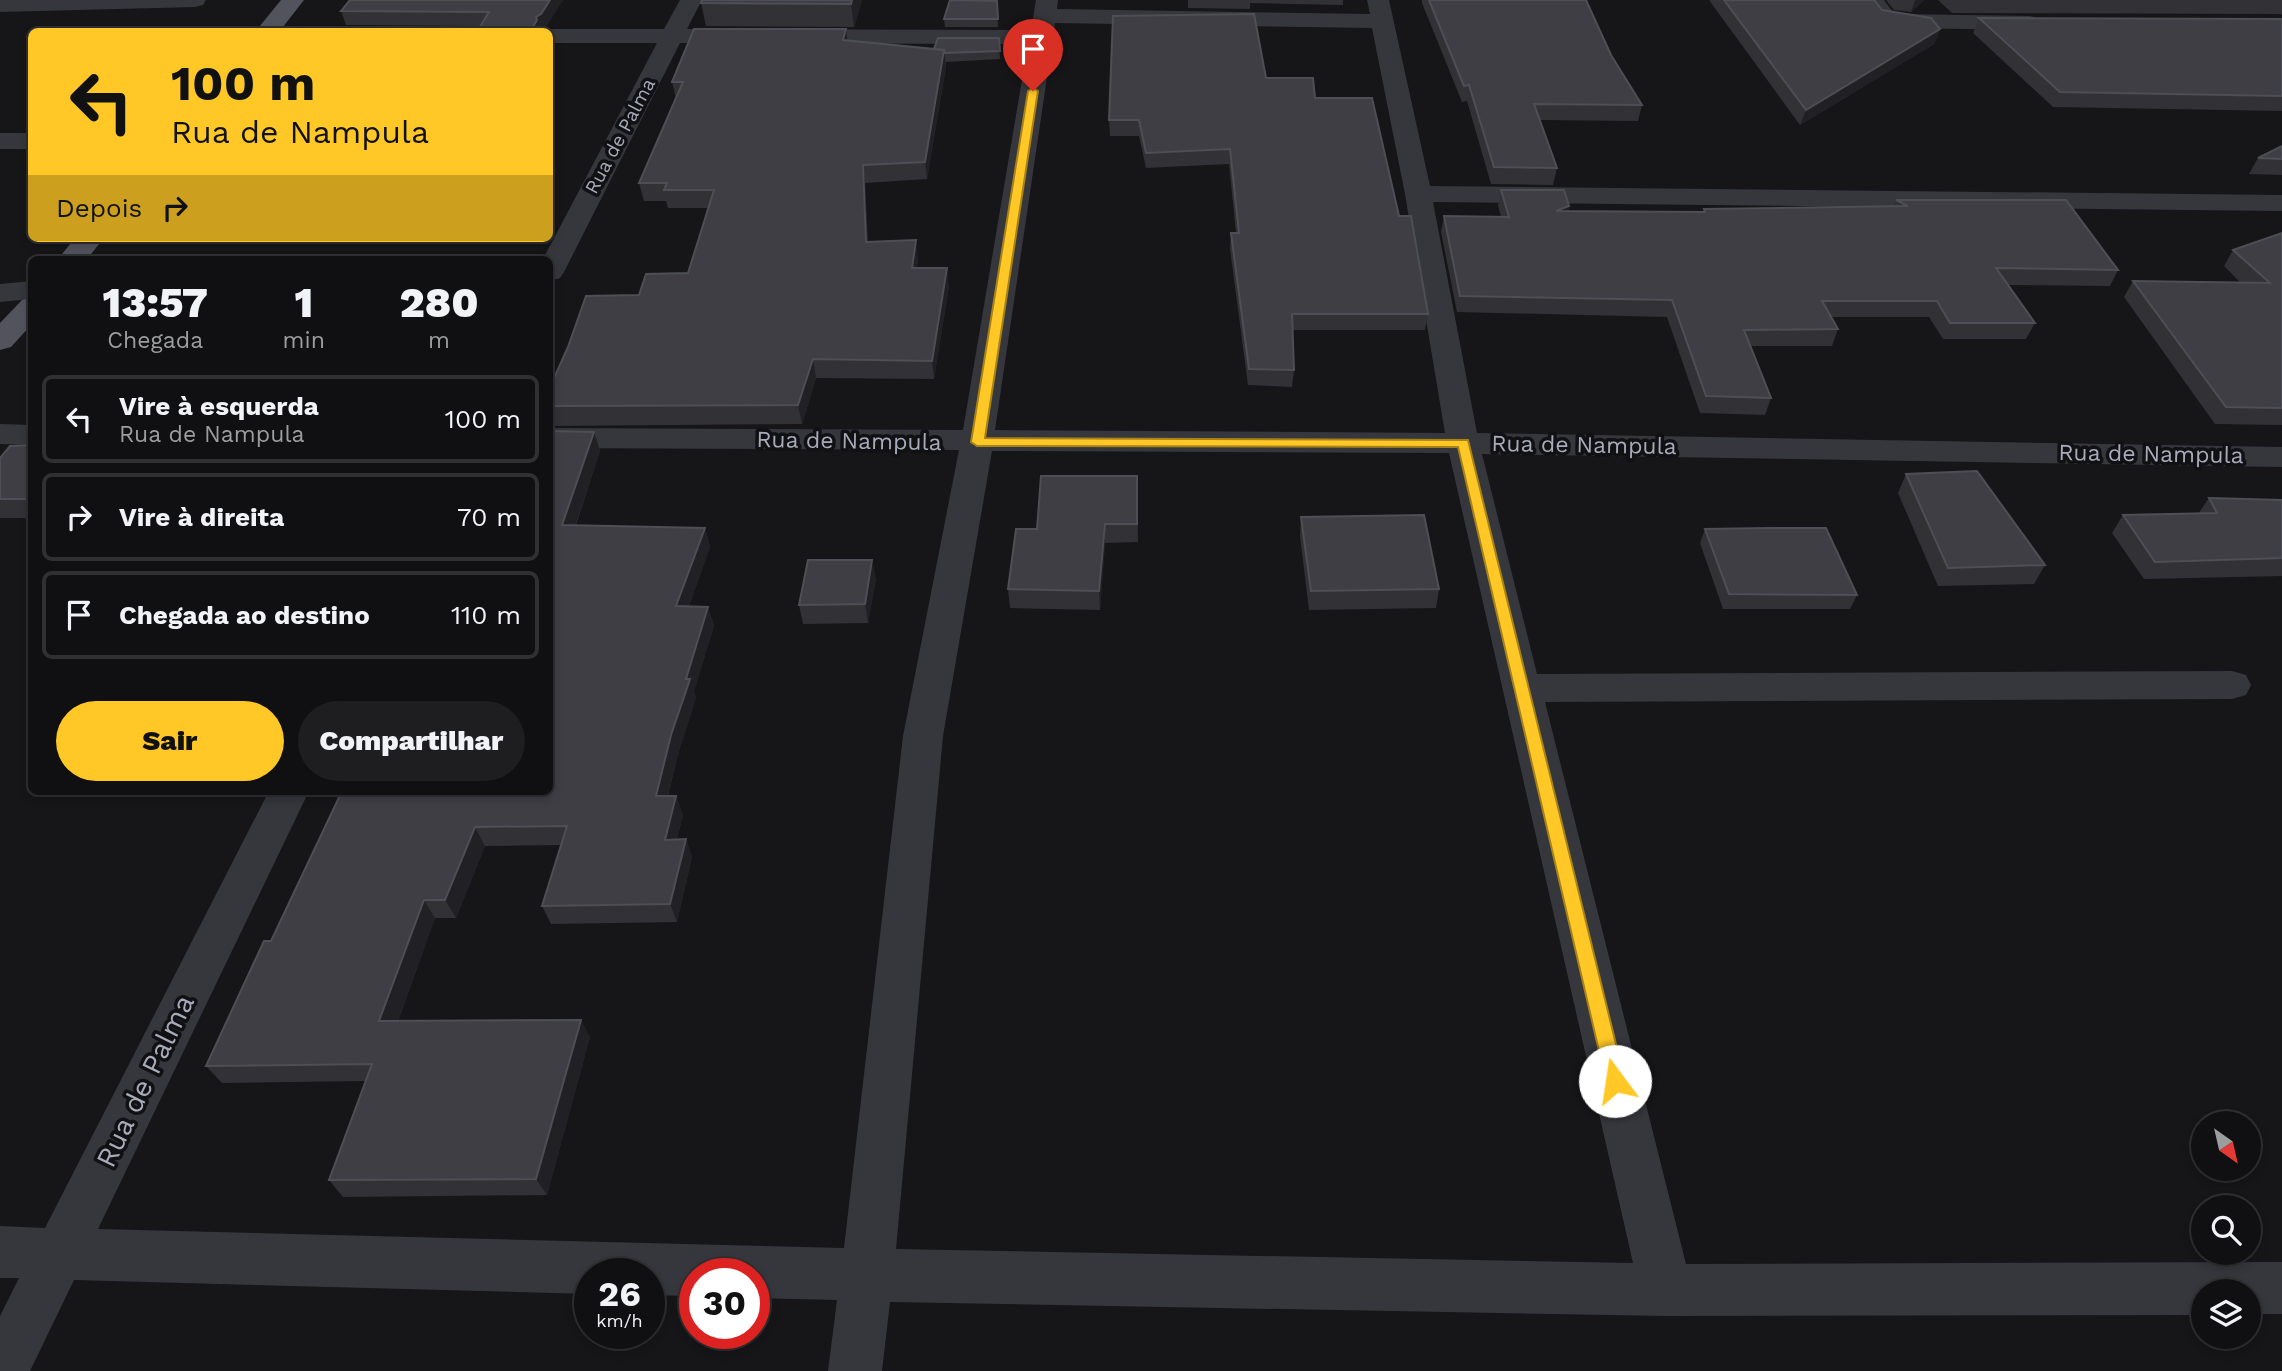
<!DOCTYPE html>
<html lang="pt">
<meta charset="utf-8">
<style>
:root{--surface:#101012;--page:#1e1e20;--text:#f1f3f6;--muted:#9c9d9f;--line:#303032;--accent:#ffc826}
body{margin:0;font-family:"Work Sans",sans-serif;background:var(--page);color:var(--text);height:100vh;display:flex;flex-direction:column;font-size:26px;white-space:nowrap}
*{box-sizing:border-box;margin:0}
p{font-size:23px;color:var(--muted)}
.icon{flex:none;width:38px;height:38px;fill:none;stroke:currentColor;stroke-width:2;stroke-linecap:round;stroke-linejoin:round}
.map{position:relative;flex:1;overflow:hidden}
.details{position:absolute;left:28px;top:256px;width:525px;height:539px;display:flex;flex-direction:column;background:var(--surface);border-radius:10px;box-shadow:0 4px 10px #0003,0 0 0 2px var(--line)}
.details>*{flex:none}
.top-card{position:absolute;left:28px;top:28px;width:525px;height:214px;border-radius:10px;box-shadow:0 4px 10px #0003,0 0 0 2px var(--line);background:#ffc826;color:#111;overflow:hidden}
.needle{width:46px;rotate:146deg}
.tools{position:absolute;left:2191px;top:1111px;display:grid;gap:14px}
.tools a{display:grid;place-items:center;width:70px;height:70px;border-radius:50%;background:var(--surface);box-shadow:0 4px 10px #0003,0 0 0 2px var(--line);font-size:35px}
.speed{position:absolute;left:574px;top:1258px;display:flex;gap:14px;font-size:35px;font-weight:700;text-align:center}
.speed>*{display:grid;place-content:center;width:91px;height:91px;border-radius:50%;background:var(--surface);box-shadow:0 4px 10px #0003,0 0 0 2px var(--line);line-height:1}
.speed small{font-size:18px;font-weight:400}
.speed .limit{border:10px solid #d22;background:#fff;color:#111}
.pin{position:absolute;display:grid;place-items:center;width:60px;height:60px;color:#fff;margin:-72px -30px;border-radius:50% 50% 50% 0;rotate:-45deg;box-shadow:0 0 7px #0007}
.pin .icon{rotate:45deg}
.me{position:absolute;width:77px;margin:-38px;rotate:346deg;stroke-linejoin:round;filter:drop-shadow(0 0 5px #0008)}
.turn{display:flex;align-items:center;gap:24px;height:147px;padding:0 28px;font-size:32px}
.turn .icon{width:91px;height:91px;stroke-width:2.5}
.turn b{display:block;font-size:49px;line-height:60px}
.then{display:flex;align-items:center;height:66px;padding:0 28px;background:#0003;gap:14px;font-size:26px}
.eta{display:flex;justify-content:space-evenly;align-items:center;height:119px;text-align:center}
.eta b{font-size:42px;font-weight:800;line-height:49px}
.action{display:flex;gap:14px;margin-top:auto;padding:14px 28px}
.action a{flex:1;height:80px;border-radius:42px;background:var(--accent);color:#111;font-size:28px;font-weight:800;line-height:80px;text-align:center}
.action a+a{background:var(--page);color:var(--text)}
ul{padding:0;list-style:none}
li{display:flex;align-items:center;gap:21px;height:88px;margin:0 14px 10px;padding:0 14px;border:4px solid var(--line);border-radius:10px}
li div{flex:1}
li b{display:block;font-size:26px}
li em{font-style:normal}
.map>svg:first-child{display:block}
</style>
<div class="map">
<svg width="2282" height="1371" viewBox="0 0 2282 1371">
<rect width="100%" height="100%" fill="#161518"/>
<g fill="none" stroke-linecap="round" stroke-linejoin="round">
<!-- minor -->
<g fill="#36373d" fill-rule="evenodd">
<polygon points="0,0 206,0 203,5 195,7 0,12"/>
<path d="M680,0H702L687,29L1031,30L1036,0H1058L1057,9L1370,14L1367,0H1389L1430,186L2282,195V211L1433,202L1477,433L2282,447V467L1482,454L1537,674L2232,671L2246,675L2251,685L2246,695L2232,699L1545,702L1686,1264L2282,1262V1314H2249V1292H2203V1315L1666,1316L890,1302L882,1371H828L837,1300L754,1298V1274H695V1296L649,1295V1274H590V1294L74,1280L30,1371H0V1316L19,1278H0V1226L45,1228L269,791H309L98,1229L844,1248L903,736L959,450L550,448V428L963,430L1028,44L680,43L564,272L560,278L550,281V259H543L657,43H550V32H542L550,29H664ZM1055,23L1372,28L1405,194L1445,433L995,430ZM992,451L1449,453L1633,1263L896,1249L943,736Z"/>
<polygon points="1861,0 1884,0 1893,12 1900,14 2030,16 2038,18 2041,23 2038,28 2030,30 1899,28 1877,22"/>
<rect x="0" y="133" width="32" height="16"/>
<polygon points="32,281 32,299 0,302 0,284"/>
<polygon points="0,424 32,425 32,445 0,444"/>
</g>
<!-- major -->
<g fill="#52535c" fill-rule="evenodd">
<polygon points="281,0 304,0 279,32 255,32"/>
<polygon points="75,238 104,238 87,259 58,259"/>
<polygon points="32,297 32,324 11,347 0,350 0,323 22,300"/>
</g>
</g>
<!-- wall -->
<g fill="#323136">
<polygon points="350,0 563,0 545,28 540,31 540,32 477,32 481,26 346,25 341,11"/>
<polygon points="702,0 862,0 854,27 706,26 701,3"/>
<polygon points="1188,0 1343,0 1343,5 1250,3 1250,9 1188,8"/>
<polygon points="1422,0 1586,0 1611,55 1642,105 1638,121 1540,120 1557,168 1553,185 1491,184 1467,101 1462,102 1422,3"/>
<polygon points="1709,0 1874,0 1882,10 1940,29 1934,44 1800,125"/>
<polygon points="1886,0 1924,0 1911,12 1894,10"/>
<polygon points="1938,0 2282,0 2282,15 2281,14 1952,13"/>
<polygon points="997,1 998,27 945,27 944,19"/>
<polygon points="1979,18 2282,19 2282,111 2053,107 1973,33"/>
<polygon points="846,29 848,41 934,49 999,38 1000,59 946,62 946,67 927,179 865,183 868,242 918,259 917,268 949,286 934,379 816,378 802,424 550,426 550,387 639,295 688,273 709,208 668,208 666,201 644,201 639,183 676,98 672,82"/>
<polygon points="1266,78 1315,98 1399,216 1428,314 1425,330 1292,330 1294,370 1292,387 1248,385 1230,249 1231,233 1236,233 1229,164 1146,168 1139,136 1110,136 1109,120"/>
<polygon points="2282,146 2282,175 2249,174 2258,158"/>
<polygon points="1501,190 1569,206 1568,211 1703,212 1704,209 1893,206 1896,200 2118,270 2110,286 2008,285 2035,323 2026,339 1943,339 1929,317 1831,317 1838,329 1832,346 1751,346 1771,398 1765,415 1700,413 1667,317 1457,312 1441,232 1444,216 1501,217 1498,205"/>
<polygon points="2282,233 2282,425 2215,424 2124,297 2133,281 2241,283 2224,266 2233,250"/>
<polygon points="550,431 594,432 600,451 576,525 705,528 710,547 689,606 708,607 714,626 694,691 696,698 678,754 668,796 676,796 683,815 677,839 686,839 692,857 677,922 551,924 542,906 561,845 485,846 456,918 435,918 398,1021 590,1037 547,1195 343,1197 329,1180 366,1081 222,1083 206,1066 271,941 342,791 550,791"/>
<polygon points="32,445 32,518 0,518 0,458"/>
<polygon points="1906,474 2045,565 2034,584 1938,586 1898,493"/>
<polygon points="1137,476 1138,542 1105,543 1100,610 1010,608 1008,589"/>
<polygon points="2209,498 2282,500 2282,576 2144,579 2112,533 2123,515 2198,514"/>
<polygon points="1301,517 1439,589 1436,608 1309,610 1300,536"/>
<polygon points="1705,529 1857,595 1850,609 1723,609 1700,543"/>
<polygon points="876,578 868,623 803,624 799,605"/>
</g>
<!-- shaded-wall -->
<g fill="#212024">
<polygon points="550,0 563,0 545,28 540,31 540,32 530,32 536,17"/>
<polygon points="852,0 862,0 854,27 851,4"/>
<polygon points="1915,0 1924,0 1911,12"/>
<polygon points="846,29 848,46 843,40"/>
<polygon points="1940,29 1934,44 1800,125 1806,110"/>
<polygon points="944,50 946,67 927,179 925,162"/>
<polygon points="863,165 865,183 868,260 866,242"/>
<polygon points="1569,206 1566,222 1556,211"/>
<polygon points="916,240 918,259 915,286 912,268"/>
<polygon points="947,268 949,286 934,379 932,361"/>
<polygon points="813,359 816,378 802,424 798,405"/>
<polygon points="594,432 600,451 569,544 562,525"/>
<polygon points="1105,524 1105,543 1100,610 1099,591"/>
<polygon points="705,528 710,547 682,625 676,606"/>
<polygon points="872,560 876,578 868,623 865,604"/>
<polygon points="708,607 714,626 694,691 696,698 678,754 663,815 656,796 686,679"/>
<polygon points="676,796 683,815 672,858 665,840"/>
<polygon points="475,827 485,846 456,918 445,900"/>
<polygon points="686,839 692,857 677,922 670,904"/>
<polygon points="424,900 435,918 391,1039 379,1021"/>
<polygon points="581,1020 590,1037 547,1195 536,1179"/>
</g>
<!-- building -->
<g fill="#3e3e44" stroke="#4e4f56" stroke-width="2">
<polygon points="350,0 550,0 541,14 536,17 537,20 530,32 477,32 489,12 341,11"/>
<polygon points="702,0 852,0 851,4 701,3"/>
<polygon points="950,0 997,1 998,19 944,19"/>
<polygon points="1429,0 1586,0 1611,55 1642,105 1534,104 1557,168 1494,167 1469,85 1464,86"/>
<polygon points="1724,0 1874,0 1882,10 1931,18 1940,29 1806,110"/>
<polygon points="1254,14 1266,78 1313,78 1315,98 1372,98 1399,216 1411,216 1428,314 1292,314 1294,370 1249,369 1231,233 1239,233 1230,149 1146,153 1139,120 1109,120 1113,16"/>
<polygon points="1979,18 2282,19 2282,96 2060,92"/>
<polygon points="694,29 846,29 843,40 944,50 925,162 863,165 866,242 916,240 912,268 947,268 932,361 813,359 798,405 550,406 550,387 568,347 586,296 639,295 646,274 688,273 714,190 664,190 667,183 639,183 683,82 672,82"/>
<polygon points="938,38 999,38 1000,51 945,53 944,50 934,49"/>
<polygon points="2282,146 2282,159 2258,158"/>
<polygon points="1501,190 1564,190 1569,206 1556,211 1705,212 1704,209 1908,206 1896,200 2066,200 2118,270 1996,268 2035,323 1950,323 1937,301 1822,301 1838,329 1744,330 1771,398 1706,396 1672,300 1460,296 1444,216 1509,217"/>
<polygon points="2282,233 2282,408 2226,407 2133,281 2270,283 2233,250"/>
<polygon points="550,431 594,432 562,525 705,528 676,606 708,607 686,679 690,679 671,735 656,796 676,796 665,840 686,839 670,904 542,906 567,826 475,827 445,900 424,900 379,1021 581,1020 536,1179 329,1180 372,1064 206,1066 264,941 271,941 342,791 550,791"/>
<polygon points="32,445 32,499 0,499 0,458 10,446"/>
<polygon points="1977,471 2045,565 1948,568 1906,474"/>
<polygon points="1041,476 1137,476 1137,524 1105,524 1099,591 1008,589 1016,529 1037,529"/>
<polygon points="2209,498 2282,500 2282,558 2155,562 2123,515 2217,513"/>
<polygon points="1424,515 1439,589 1311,591 1301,517"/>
<polygon points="1769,528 1826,528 1857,595 1729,594 1705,529"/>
<polygon points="808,560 872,560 865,604 799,605"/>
</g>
<!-- route -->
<polygon fill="#ffc826" stroke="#a68219" stroke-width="2" points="1033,88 1038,91 985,438 1468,440 1625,1081 1622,1087 1615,1090 1608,1087 1606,1081 1458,447 977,446 971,442 1028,91"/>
<g text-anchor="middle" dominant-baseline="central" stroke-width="7" stroke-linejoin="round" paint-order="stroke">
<!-- far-street labels -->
<g font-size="19" fill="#a6aab9" stroke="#111013">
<text transform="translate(620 136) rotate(-62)">Rua de Palma</text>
</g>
<!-- street labels -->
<g font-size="23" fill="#a6aab9" stroke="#111013">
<text transform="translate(849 441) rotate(1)">Rua de Nampula</text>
<text transform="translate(1584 445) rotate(1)">Rua de Nampula</text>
<text transform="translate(2151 454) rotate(1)">Rua de Nampula</text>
</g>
<!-- near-street labels -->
<g font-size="28" fill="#a6aab9" stroke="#111013">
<text transform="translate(145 1081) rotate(-64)">Rua de Palma</text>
</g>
</g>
</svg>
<div class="tools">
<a><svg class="needle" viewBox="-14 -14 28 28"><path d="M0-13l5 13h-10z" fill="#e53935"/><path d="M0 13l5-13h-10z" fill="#9c9d9f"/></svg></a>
<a><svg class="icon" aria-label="search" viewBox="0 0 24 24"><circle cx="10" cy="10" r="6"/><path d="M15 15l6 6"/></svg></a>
<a><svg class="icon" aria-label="layers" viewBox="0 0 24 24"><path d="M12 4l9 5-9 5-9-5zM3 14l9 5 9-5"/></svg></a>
</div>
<div class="speed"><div>26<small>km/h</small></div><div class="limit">30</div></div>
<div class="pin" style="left:1033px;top:91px;background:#d93025"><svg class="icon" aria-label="arrive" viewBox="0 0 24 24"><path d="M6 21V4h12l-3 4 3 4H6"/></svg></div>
<svg class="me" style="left:1615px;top:1081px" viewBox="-20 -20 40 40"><circle r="19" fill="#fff"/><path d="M0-13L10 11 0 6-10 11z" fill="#ffc826"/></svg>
<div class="top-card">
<div class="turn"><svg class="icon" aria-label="left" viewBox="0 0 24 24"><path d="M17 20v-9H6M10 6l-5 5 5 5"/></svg><div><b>100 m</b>Rua de Nampula</div></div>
<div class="then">Depois<svg class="icon" aria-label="right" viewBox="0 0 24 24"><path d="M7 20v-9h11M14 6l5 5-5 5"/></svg></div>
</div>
<section class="details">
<div class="eta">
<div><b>13:57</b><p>Chegada</p></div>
<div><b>1</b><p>min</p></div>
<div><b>280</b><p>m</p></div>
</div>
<ul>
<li><svg class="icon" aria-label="left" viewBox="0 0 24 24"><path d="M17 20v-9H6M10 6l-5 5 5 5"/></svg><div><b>Vire à esquerda</b><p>Rua de Nampula</p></div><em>100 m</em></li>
<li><svg class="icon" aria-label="right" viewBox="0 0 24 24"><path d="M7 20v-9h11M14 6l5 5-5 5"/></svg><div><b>Vire à direita</b></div><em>70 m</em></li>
<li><svg class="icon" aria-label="arrive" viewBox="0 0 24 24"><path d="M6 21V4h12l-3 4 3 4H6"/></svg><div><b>Chegada ao destino</b></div><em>110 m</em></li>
</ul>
<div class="action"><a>Sair</a><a>Compartilhar</a></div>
</section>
</div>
